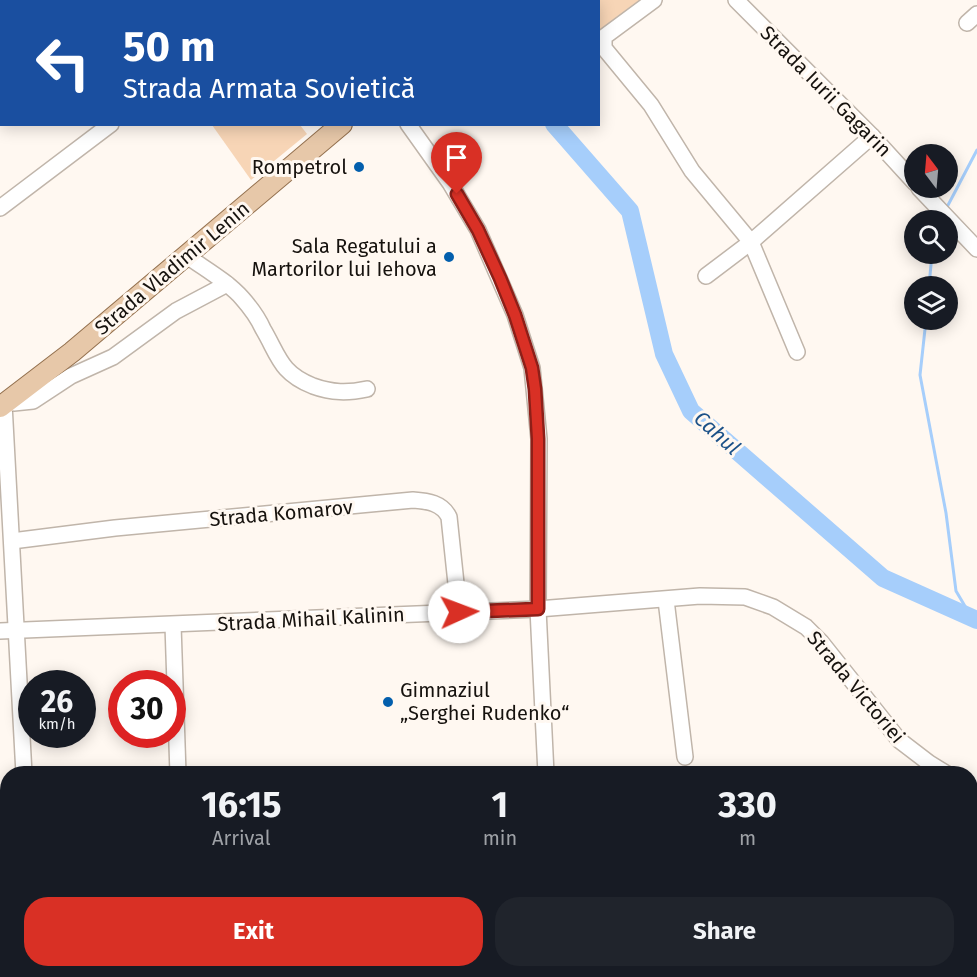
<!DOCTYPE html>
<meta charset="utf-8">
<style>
:root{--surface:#171b24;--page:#20242c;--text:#f1f3f6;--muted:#9ea1a6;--accent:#d93025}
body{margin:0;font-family:"Fira Sans",sans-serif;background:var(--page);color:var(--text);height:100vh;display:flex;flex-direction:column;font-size:22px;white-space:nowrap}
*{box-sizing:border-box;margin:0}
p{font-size:20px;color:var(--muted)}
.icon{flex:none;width:33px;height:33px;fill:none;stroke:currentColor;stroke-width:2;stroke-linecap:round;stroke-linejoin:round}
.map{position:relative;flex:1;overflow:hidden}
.sheet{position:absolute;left:0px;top:766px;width:978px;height:212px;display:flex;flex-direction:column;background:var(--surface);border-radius:24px 24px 0 0;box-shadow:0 3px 15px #0003}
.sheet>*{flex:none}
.top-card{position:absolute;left:0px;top:0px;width:600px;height:126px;box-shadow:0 3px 15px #0003;background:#1a4fa0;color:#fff;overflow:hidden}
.needle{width:39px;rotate:344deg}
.fabs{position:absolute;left:904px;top:144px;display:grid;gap:12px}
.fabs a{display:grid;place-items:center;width:54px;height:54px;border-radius:50%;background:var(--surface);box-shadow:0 3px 15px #0003;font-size:30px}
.speed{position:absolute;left:18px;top:670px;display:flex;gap:12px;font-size:30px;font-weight:700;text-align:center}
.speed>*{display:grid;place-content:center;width:78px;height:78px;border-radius:50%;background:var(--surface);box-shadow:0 3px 15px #0003;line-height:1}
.speed small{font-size:15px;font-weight:400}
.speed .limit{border:9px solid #d22;background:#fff;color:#111}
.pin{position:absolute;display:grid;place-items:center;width:51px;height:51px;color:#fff;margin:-62px -26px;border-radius:50% 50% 50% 0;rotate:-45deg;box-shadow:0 0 6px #0007}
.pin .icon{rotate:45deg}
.me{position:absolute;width:66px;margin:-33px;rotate:88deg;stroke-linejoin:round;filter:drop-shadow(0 0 4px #0008)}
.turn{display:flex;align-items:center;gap:21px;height:126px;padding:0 24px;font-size:27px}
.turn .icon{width:78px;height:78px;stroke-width:2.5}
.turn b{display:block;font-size:42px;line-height:51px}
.eta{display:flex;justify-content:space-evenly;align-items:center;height:102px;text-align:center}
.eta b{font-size:36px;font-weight:700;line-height:42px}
.cta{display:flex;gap:12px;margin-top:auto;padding:12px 24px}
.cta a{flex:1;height:69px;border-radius:24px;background:var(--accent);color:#fff;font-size:24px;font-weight:700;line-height:69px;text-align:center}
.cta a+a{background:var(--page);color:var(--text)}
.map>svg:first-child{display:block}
</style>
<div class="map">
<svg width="977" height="977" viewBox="0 0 977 977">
<rect width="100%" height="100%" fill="#fff8f1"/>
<!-- green -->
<g fill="#f7d5b6">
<polygon points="505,0 649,0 599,38 598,2 503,2"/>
<polygon points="212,125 300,125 307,134 251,180"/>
</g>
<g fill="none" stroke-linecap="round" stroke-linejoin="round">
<!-- stream -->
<g stroke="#a6cefb" stroke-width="3">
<polyline points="946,209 977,150"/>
<polyline points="929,286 932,254"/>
<polyline points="926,320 920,375 946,513 956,591 972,618"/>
</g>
<!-- river -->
<g stroke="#a6cefb" stroke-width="18">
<polyline points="445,0 446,2"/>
<polyline points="554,124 630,211 664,354 691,411 883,578 977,620"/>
</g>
<!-- minor casing -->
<g stroke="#c0b5aa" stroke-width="18">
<g id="minor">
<polyline points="300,0 301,2"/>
<polyline points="654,0 604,37 604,48 651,105 692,171 751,242 797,352"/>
<polyline points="736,0 872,136 915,183"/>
<polyline points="25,2 26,0"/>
<polyline points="0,23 2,22"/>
<polyline points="967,23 977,14"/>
<polyline points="408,124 450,183 478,230 515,315 532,368 539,439 538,609 546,774"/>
<polyline points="919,188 977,249"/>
<polyline points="0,208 111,124"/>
<path d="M187,256C205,269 227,281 242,298C250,307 258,318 263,329C279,356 280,373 313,386C332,393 348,393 367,389"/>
<polyline points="706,276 751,242 872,136"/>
<path d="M12,541L115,528L413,500C428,501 442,503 449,517L459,612"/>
<polyline points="666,600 685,757"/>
<polyline points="173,625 178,774"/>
<polyline points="0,631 538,609 700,596 745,597 773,607 806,627 821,642 899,740 929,763 947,774"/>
<polyline points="24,774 4,404 33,401 71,376 113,357 176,311 227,284"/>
<polyline points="970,794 977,800"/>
<polyline points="970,948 977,947"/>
<polyline points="33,970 33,977"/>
<polyline points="553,970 553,977"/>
<polyline points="675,977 760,970"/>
</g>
</g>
<!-- major casing -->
<g stroke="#93704e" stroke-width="22">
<g id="major">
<polyline points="483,2 485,0"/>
<polyline points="0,407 72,352 342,124"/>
</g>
</g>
<!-- minor -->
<use href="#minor" stroke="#fff" stroke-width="15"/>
<!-- major -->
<use href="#major" stroke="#e7c8a9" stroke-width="20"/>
</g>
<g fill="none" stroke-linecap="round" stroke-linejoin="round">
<!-- route casing -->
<g stroke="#8d1f18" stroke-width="15">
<polyline id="route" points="457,194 478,230 500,278 515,315 532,368 535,389 538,439 538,609 459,612"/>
</g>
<!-- route -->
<use href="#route" stroke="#d93025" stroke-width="10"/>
</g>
<!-- markers -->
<g fill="#035fad" stroke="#fff8f1" stroke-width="2">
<circle cx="359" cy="167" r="6"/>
<circle cx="449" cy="257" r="6"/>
<circle cx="388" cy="702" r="6"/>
</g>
<g text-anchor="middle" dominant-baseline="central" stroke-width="6" stroke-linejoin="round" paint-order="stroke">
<!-- street labels -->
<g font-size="20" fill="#16120e" stroke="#fff8f1">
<text transform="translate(826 91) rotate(45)">Strada Iurii Gagarin</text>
<text transform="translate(172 268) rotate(-40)">Strada Vladimir Lenin</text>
<text transform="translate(281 513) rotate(-5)">Strada Komarov</text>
<text transform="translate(311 619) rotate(-3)">Strada Mihail Kalinin</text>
<text transform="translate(856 687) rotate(50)">Strada Victoriei</text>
</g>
<!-- poi labels -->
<g font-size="20" fill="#16120e" stroke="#fff8f1" text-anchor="end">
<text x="347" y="167">Rompetrol</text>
<text x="437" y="246">Sala Regatului a<tspan x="437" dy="23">Martorilor lui Iehova</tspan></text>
<text x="400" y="690" text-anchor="start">Gimnaziul<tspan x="400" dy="23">„Serghei Rudenko“</tspan></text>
</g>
<!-- water labels -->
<g font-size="21" font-style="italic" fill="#1b5188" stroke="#fff8f1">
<text transform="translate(717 433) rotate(42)">Cahul</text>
</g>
</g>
</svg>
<div class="fabs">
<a><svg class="needle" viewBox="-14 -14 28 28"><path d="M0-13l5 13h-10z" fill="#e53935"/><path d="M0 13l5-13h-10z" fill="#9ea1a6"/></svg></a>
<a><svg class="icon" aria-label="search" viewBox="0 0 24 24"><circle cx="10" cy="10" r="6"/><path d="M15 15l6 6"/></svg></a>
<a><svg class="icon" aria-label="layers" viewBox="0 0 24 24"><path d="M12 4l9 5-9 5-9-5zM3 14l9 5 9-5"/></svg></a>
</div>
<div class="speed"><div>26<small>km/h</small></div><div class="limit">30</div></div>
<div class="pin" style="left:457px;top:194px;background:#d93025"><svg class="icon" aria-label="arrive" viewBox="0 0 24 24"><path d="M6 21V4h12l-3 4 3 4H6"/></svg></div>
<svg class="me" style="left:459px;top:612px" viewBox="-20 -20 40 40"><circle r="19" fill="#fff"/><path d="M0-13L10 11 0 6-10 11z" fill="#d93025"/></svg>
<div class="top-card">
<div class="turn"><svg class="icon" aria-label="left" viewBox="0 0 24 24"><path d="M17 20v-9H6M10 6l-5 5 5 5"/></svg><div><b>50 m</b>Strada Armata Sovietică</div></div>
</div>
<section class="sheet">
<div class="eta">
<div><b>16:15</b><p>Arrival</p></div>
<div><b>1</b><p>min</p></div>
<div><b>330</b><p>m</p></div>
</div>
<div class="cta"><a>Exit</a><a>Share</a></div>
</section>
</div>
